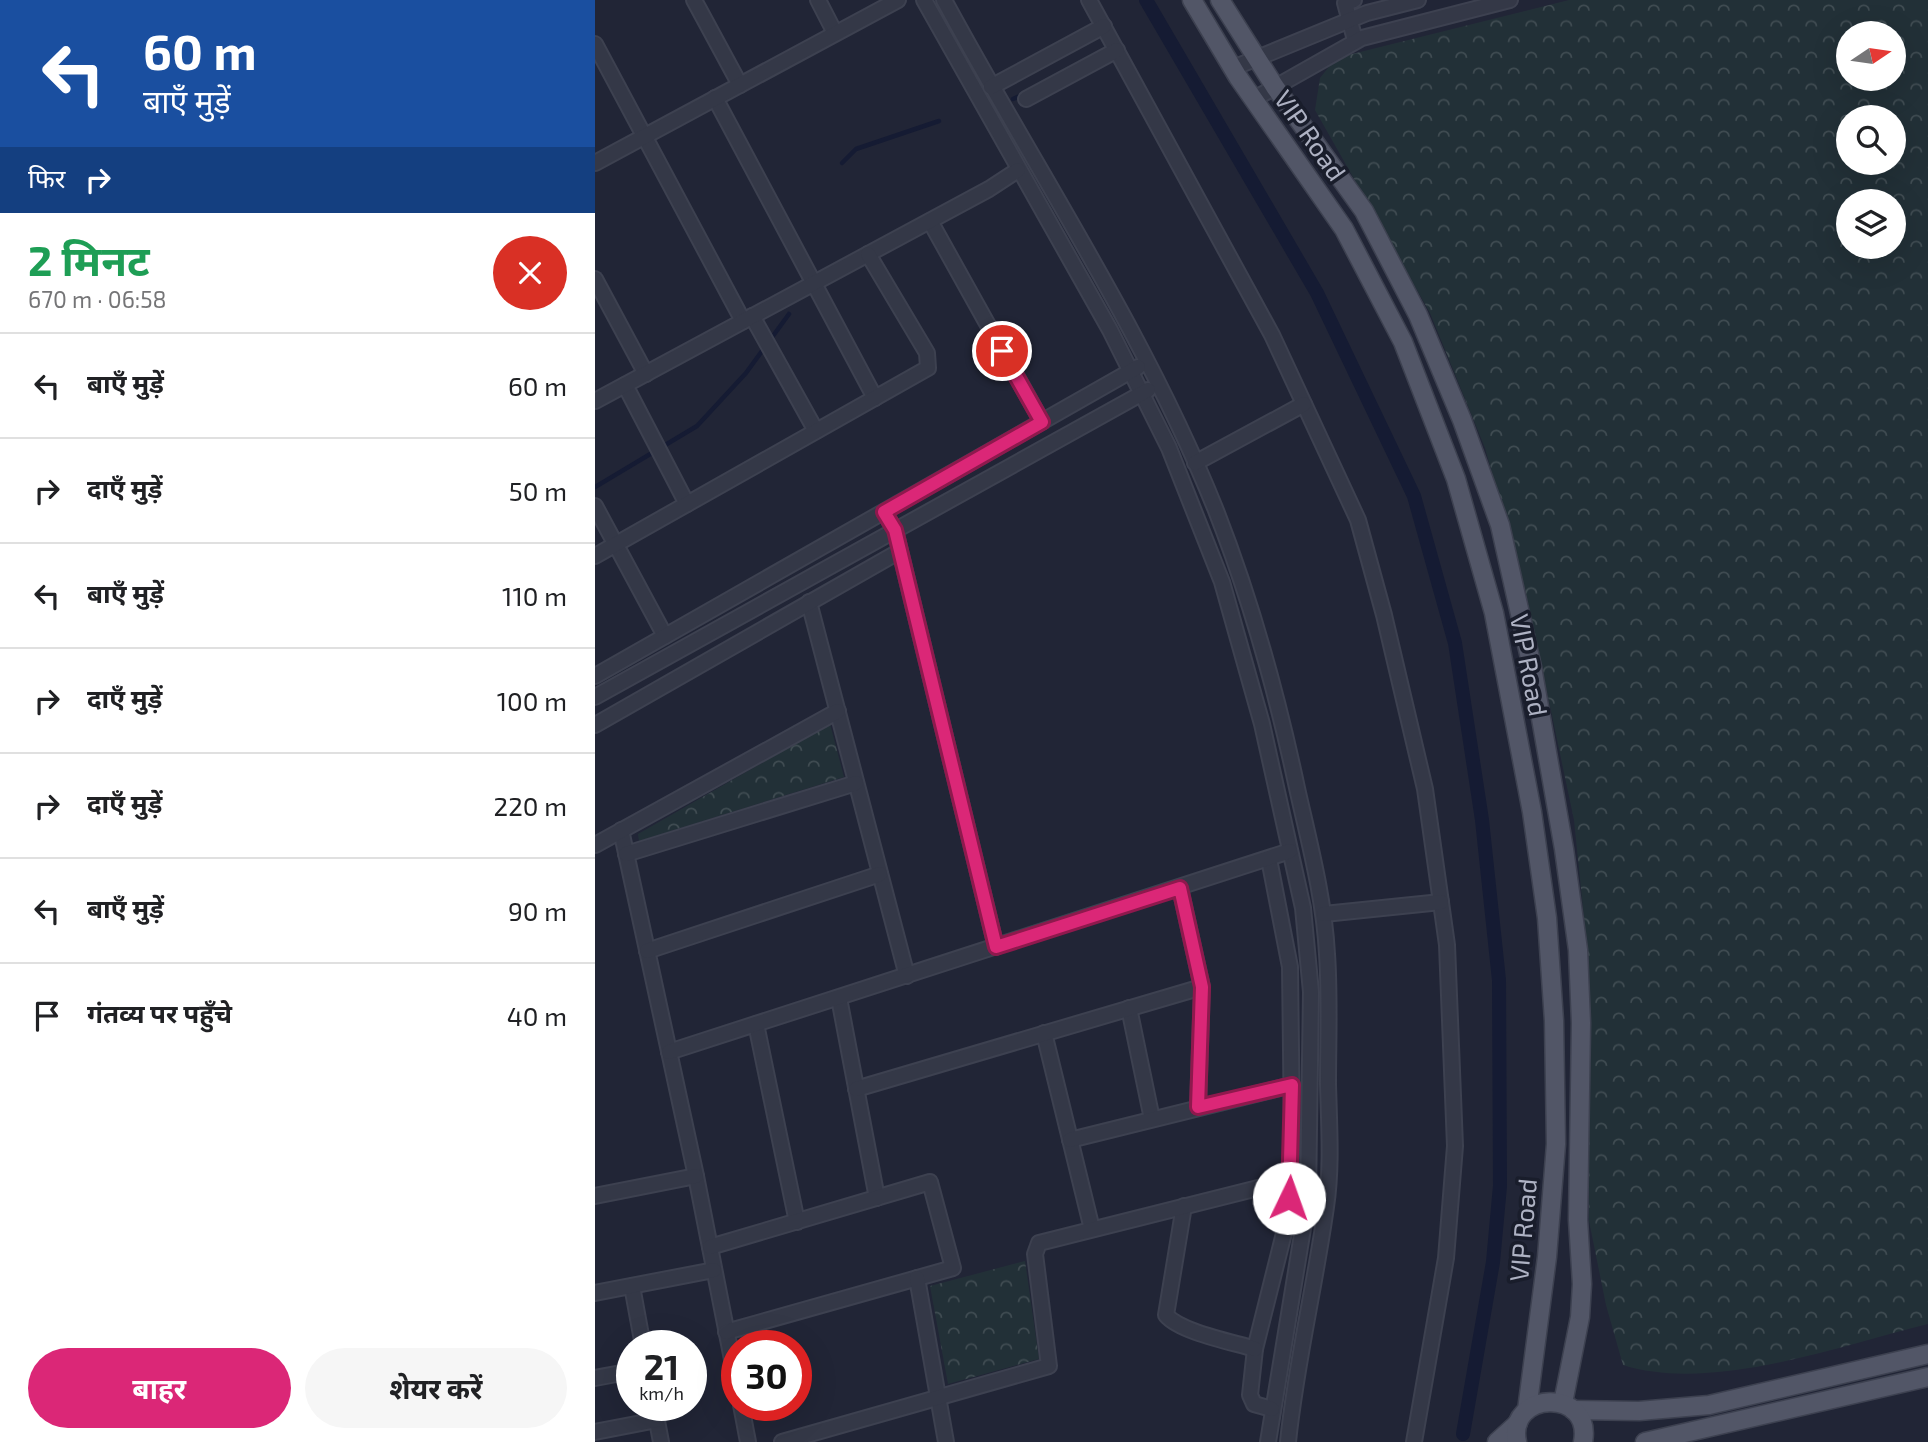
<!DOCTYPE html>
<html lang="hi">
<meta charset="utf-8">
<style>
:root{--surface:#fff;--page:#f6f6f6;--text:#202124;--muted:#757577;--line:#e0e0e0;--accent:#db2777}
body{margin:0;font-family:"Exo 2","Noto Sans Devanagari",sans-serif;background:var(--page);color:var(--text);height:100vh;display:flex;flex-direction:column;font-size:26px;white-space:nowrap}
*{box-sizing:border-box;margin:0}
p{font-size:23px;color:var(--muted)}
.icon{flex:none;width:38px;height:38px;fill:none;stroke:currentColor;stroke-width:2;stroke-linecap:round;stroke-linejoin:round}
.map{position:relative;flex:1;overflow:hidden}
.sheet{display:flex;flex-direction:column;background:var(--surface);width:595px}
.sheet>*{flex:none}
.banner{background:#1a4fa0;color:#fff;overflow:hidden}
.needle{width:46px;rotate:77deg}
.fabs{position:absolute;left:1241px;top:21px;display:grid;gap:14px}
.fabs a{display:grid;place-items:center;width:70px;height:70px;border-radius:50%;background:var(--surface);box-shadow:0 7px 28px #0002;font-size:35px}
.speed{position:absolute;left:21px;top:1330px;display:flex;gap:14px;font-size:35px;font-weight:700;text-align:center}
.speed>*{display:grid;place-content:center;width:91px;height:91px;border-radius:50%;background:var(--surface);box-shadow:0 7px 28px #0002;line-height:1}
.speed small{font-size:18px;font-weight:400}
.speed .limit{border:10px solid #d22;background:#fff;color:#111}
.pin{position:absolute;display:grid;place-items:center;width:60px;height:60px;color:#fff;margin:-30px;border:4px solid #fff;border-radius:50%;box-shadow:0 2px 7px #0007}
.me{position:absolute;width:77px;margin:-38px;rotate:3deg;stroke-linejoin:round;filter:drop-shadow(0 0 5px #0008)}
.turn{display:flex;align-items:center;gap:24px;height:147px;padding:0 28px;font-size:32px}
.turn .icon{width:91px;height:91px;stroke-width:2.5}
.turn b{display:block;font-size:49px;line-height:60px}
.then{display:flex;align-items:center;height:66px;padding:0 28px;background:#0003;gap:14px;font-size:26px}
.round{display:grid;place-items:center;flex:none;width:74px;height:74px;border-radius:37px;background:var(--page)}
.summary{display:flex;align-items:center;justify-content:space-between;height:119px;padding:0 28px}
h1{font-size:42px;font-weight:700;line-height:52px;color:#1e9e55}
.primary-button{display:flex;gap:14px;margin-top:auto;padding:14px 28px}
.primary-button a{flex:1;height:80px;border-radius:42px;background:var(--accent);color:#fff;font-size:28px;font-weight:700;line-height:80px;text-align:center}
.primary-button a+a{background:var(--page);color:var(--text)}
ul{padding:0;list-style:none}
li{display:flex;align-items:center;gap:21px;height:105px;padding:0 28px;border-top:2px solid var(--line)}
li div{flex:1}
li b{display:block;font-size:26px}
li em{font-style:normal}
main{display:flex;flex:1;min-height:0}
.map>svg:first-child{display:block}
</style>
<main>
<section class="sheet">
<div class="banner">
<div class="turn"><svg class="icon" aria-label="left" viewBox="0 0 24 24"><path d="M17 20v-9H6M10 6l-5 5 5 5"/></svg><div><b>60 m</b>बाएँ मुड़ें</div></div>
<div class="then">फिर<svg class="icon" aria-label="right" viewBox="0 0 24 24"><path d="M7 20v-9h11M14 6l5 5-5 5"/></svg></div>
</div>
<div class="summary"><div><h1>2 मिनट</h1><p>670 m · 06:58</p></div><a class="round" style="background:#d93025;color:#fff"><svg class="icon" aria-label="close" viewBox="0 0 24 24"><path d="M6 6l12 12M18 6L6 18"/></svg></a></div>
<ul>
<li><svg class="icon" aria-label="left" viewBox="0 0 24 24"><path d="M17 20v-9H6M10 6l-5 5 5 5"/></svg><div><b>बाएँ मुड़ें</b></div><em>60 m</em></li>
<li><svg class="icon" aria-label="right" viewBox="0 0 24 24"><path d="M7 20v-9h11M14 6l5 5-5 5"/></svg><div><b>दाएँ मुड़ें</b></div><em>50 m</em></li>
<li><svg class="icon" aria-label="left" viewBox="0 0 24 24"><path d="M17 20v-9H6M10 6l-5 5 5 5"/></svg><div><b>बाएँ मुड़ें</b></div><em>110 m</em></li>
<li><svg class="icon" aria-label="right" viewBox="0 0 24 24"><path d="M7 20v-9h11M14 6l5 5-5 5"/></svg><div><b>दाएँ मुड़ें</b></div><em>100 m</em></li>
<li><svg class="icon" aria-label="right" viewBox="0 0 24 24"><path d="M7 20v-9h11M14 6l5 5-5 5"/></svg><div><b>दाएँ मुड़ें</b></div><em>220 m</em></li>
<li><svg class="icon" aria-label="left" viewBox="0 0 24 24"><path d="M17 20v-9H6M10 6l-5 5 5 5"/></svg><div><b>बाएँ मुड़ें</b></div><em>90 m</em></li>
<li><svg class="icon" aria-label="arrive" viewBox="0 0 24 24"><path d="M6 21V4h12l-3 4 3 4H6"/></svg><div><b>गंतव्य पर पहुँचे</b></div><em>40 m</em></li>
</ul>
<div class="primary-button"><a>बाहर</a><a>शेयर करें</a></div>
</section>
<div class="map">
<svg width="1333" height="1442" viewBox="0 0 1333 1442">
<defs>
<pattern id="forest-crowns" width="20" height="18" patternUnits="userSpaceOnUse" patternTransform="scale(1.75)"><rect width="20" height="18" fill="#223037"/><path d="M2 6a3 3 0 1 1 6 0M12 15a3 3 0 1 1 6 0" fill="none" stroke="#404c52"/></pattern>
</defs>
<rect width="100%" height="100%" fill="#212536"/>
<!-- forest -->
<g fill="url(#forest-crowns)" fill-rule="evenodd">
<path d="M974,0H1333V1324C1244,1346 1116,1393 1028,1365L1011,1305L994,1221L992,948L979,820L933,602L890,448L835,313L720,110L725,78L741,58ZM1253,33H1298V79H1253ZM1253,117H1298V163H1253ZM1253,201H1298V247H1253Z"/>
<polygon points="235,724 249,777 44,841 43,834"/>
<polygon points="430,1261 444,1359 353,1384 335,1286"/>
</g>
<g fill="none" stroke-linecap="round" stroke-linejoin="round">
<!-- stream -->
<g stroke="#151b33" stroke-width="4.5">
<polyline points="418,99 427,95"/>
<polyline points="247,163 261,149 344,121"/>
<polyline points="0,487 102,426 151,373 194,314"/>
</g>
<!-- canal -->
<polyline stroke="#151b33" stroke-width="14" points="551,0 722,293 819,496 860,643 887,820 904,980 905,1186 898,1262 868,1434"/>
<!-- minor casing -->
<g stroke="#3d4150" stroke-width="18">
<g id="minor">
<polyline points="99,0 145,85"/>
<polyline points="223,0 240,33"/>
<polyline points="329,0 515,330 574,448 627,582 667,724 708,908 716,992 713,1198 673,1442"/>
<path d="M349,0C440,169 548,329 620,508C655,597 682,694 702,788C714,842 729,897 732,954C735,997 733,1041 733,1084C734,1125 737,1167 731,1207C720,1286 701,1363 693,1442"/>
<polyline points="494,0 677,335 763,520 789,615 830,789 852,945 860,1146 851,1258 819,1442"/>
<polyline points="759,0 750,3 760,40"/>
<polyline points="0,44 148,321"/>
<polyline points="638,68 772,13 823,0"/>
<polyline points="396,87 509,26"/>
<polyline points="120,98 280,398"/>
<polyline points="431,99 522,50"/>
<polyline points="659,99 767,38 915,0"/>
<polyline points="0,163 303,0"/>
<polyline points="335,221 447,422"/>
<polyline points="0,279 51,374"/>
<polyline points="157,316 221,431"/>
<polyline points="30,385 92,504"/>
<polyline points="0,401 394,189 423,170"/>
<polyline points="600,463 709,404"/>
<polyline points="0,506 70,636"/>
<polyline points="289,512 300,530 401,947"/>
<polyline points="0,556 333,368 332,353 273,254"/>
<polyline points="214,602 312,976"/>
<polyline points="0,676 543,367"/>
<polyline points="0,697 553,390"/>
<polyline points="0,725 305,551"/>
<polyline points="26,830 101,1176 142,1385"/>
<polyline points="0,845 243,711"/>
<polyline points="31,854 261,783"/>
<polyline points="674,859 695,967 697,1134 693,1217 660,1349 655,1395 659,1404 677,1409"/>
<polyline points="585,888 607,987 603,1107"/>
<polyline points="729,914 846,902"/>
<polyline points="52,951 285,874"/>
<polyline points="244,998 282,1198"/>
<polyline points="534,1008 557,1119"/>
<polyline points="161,1024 202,1222"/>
<polyline points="449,1033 497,1229"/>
<polyline points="74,1052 695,851"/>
<polyline points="261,1089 607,987"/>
<polyline points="475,1140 697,1085"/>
<polyline points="0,1196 101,1176"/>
<path d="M589,1206L571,1315C585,1332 637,1342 660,1349"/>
<polyline points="115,1247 335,1182 358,1268 131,1332"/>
<polyline points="322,1278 351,1442"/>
<polyline points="37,1286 48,1346"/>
<polyline points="0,1293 119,1270"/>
<polyline points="0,1378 37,1371"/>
<polyline points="59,1405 66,1442"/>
<polyline points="146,1405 153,1442"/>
<polyline points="0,1432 62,1420"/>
<polyline points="187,1442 454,1366 440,1254 444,1243 695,1180"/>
</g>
</g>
<!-- major casing -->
<g stroke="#3d4150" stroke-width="21">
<g id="major">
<polyline points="597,0 643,77 749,229 808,342 861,479 899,613 937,812 952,918 959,1021 961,1144 952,1257 932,1410"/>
<polyline points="625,0 680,87 769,211 823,315 867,420 905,525 937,667 969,849 983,950 986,1023 983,1220 987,1284 985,1317 968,1403"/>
<polyline points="978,1410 1044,1411 1114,1405 1333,1354"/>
<polyline points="902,1442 923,1423"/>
<path d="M922,1442C911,1391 998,1387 988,1442"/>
<polyline points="1050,1442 1333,1377"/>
</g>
</g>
<!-- minor -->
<use href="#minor" stroke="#343847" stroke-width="14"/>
<!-- major -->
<use href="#major" stroke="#525667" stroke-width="18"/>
</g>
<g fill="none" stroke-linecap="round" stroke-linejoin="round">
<!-- route casing -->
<g stroke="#8e194d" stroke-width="18">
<polyline id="route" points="407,351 447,422 289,512 300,530 401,947 585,888 607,987 603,1107 697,1085 694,1198"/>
</g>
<!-- route -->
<use href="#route" stroke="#db2777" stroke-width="12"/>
</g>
<g text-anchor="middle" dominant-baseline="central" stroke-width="7" stroke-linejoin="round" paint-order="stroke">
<!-- street labels -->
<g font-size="26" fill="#aeb2c3" stroke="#191d2b">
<text transform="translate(716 135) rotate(55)">VIP Road</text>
<text transform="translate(935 665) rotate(79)">VIP Road</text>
<text transform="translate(927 1230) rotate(-85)">VIP Road</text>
</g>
</g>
</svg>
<div class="fabs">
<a><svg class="needle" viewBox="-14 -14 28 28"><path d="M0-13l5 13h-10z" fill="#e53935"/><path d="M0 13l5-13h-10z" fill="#757577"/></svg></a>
<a><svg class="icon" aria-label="search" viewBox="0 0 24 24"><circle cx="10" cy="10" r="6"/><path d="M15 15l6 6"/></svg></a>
<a><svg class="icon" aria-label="layers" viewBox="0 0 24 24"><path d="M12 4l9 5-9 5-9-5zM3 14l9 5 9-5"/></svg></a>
</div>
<div class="speed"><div>21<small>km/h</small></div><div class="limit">30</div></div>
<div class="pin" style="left:407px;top:351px;background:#d93025"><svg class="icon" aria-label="arrive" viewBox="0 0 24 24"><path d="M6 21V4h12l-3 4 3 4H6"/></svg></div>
<svg class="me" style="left:694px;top:1198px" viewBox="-20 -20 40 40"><circle r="19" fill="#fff"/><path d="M0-13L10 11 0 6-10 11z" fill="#db2777"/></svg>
</div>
</main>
